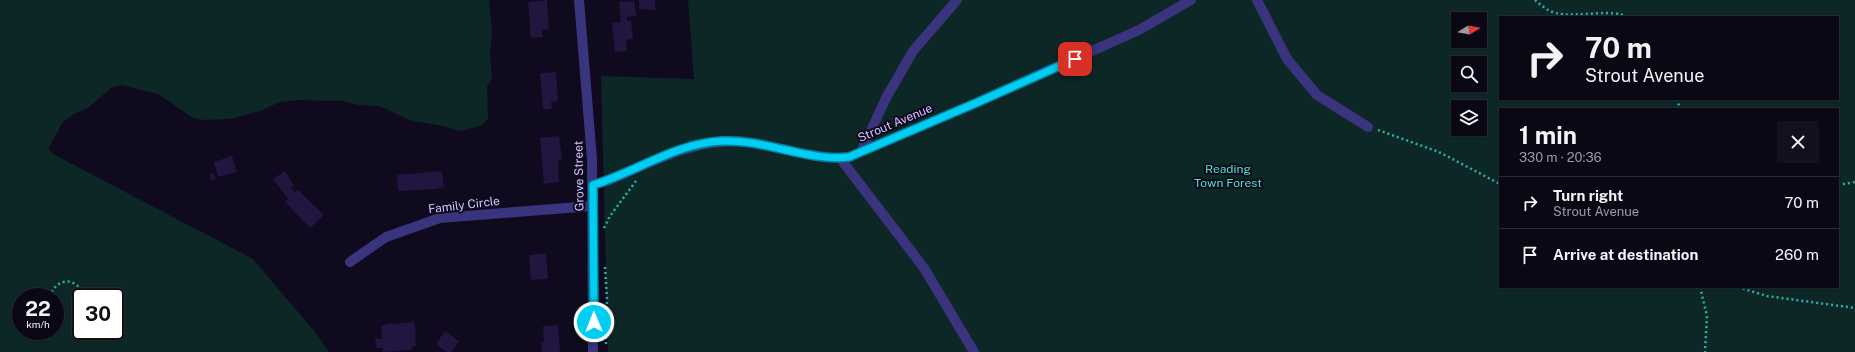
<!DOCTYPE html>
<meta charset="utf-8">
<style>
:root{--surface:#0b0816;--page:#14111f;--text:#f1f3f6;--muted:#9a9aa1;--line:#2b2935}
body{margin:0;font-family:"Public Sans",sans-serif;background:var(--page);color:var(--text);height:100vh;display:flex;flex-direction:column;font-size:15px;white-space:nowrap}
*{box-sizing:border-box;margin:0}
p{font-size:13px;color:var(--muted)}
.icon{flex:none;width:22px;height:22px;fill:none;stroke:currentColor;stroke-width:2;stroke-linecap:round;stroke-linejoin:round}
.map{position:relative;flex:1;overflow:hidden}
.sheet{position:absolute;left:1499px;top:108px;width:340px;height:180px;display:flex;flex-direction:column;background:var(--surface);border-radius:0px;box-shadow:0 1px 3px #0004,0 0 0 1px var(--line)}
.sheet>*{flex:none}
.top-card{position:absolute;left:1499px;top:16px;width:340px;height:84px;border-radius:0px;box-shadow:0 1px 3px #0004,0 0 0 1px var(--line);background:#0b0816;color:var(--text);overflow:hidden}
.needle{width:26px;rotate:79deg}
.tools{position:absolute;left:1451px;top:12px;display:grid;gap:8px}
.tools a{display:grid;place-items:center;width:36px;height:36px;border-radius:0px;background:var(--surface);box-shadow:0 1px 3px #0004,0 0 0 1px var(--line);font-size:20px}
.speed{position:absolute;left:12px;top:288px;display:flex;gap:8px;font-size:20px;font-weight:700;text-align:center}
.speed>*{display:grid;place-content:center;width:52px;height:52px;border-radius:50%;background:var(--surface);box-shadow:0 1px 3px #0004,0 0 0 1px var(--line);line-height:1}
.speed small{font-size:10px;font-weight:400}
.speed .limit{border:2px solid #111;border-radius:6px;background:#fff;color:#111}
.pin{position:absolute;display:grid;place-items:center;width:34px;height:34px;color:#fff;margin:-17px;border-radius:8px;box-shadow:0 2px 6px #0006}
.me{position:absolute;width:44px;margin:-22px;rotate:359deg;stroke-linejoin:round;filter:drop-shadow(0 0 3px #0008)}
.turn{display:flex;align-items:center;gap:14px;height:84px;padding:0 20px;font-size:18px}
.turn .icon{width:52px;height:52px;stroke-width:2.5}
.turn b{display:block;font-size:28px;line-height:34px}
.round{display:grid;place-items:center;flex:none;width:42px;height:42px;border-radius:0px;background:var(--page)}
.summary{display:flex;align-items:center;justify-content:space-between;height:68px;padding:0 20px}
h1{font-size:24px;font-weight:700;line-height:30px}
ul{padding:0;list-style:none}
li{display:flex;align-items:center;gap:12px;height:52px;padding:0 20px;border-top:1px solid var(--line)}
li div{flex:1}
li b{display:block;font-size:15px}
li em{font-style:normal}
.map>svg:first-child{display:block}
</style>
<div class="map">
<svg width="1855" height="352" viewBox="0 0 1855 352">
<rect width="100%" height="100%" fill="#0f0a1d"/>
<!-- green -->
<g fill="#0d2727" fill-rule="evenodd">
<path d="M0,0H489L492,30L490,55L492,78L487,87L488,119L480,126L461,131L438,125L412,121L379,106L358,105L342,101L297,100L280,102L260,111L230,119L204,120L193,118L158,94L122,85L111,88L88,108L74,114L63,122L48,149L55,155L253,259L315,332L329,352H0ZM21,297H55V331H21ZM81,297H115V331H81Z"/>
<path d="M688,0H1855V352H608L601,76L694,79ZM1500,17H1838V99H1500ZM1458,19H1480V41H1458ZM1458,63H1480V85H1458ZM1458,107H1480V129H1458ZM1500,109H1838V287H1500Z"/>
</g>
<!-- building -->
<g fill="#20163f">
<polygon points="547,0 549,29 542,30 543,37 531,38 528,2"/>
<polygon points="639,0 655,0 655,10 639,9"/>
<polygon points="634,1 636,16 627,17 627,21 631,21 633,39 626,40 627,51 615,52 612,23 621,22 619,2"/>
<polygon points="556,72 558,101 551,102 552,109 543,109 540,73"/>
<polygon points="559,136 562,160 558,161 559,182 544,184 540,138"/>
<polygon points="232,156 237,172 218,177 214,162"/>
<polygon points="285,171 294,186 291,188 295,192 298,190 324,215 310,228 285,202 288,199 273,179"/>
<polygon points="442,171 444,187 438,188 438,189 398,191 397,175"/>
<polygon points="214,173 216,179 211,180 210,174"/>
<polygon points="546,253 548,279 531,280 529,255"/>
<polygon points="414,322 416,332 415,335 416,346 412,347 412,350 383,352 383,348 376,348 375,339 382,339 381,326 390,323 392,324"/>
<polygon points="558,325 560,352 542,352 541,342 544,342 543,326"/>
<polygon points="445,331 459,341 451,352 447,352 436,344"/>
</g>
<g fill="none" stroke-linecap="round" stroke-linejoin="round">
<!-- path -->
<g stroke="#27b2b1" stroke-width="2.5" stroke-dasharray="2 3" stroke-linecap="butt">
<path d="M1535,0C1541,5 1547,11 1556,13C1573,18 1615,8 1626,17"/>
<polyline points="1676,99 1681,109"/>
<polyline points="1378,130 1439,152 1500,184"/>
<polyline points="1838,185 1855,182"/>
<polyline points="604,228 610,216 636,181"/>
<polyline points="605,267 607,299 606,344"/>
<polyline points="1700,287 1707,316 1705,352"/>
<polyline points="1738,287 1767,296 1855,308"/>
<path d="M51,297C51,286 65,277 75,284C79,286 81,290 84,294"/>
</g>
<!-- minor -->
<g stroke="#3a337e" stroke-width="10">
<polyline points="579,0 592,159 593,352"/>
<polyline points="1257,0 1287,59 1317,95 1368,127"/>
<polyline points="861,152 886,98 913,51 957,0"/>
<polyline points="840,158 924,268 974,352"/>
<path d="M593,185L607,181C652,162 696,137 747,142C780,146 815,161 849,157L976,103L1139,30L1191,0"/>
<polyline points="350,262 386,237 440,218 592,206"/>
</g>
</g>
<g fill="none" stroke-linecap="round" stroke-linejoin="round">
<!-- route casing -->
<g stroke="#00859d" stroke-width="10">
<path id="route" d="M594,322L593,185C636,172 676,143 722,141C765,139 809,162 849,157L976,103L1075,59"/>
</g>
<!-- route -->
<use href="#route" stroke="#00cdf1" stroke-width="7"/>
</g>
<g text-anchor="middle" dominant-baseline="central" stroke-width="4" stroke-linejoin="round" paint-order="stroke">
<!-- street labels -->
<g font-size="12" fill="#d0c6ff" stroke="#0f0a1d">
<text transform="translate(895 123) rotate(-23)">Strout Avenue</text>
<text transform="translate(579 176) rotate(-91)">Grove Street</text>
<text transform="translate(464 205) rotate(-7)">Family Circle</text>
</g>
<!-- park labels -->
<g font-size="12" fill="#4ee3c5" stroke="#0f0a1d">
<text x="1228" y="169">Reading<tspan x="1228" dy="14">Town Forest</tspan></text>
</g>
</g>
</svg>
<div class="tools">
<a><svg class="needle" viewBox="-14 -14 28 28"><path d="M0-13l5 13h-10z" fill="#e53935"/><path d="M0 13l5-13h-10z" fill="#9a9aa1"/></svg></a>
<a><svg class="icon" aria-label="search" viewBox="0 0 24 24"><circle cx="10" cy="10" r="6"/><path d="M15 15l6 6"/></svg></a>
<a><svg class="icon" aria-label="layers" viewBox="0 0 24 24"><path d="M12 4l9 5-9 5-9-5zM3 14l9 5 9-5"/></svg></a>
</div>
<div class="speed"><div>22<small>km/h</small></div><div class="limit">30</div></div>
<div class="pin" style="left:1075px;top:59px;background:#d93025"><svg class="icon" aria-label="arrive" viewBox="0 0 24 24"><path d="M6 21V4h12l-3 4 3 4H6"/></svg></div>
<svg class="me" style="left:594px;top:322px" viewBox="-20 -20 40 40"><circle r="17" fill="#00cdf1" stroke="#fff" stroke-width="3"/><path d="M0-11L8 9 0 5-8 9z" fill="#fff"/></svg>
<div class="top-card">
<div class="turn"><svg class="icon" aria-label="right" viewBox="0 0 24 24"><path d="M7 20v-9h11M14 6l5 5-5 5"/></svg><div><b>70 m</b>Strout Avenue</div></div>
</div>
<section class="sheet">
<div class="summary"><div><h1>1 min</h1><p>330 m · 20:36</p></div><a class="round"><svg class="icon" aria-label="close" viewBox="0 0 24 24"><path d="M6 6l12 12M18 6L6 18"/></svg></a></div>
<ul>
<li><svg class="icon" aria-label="right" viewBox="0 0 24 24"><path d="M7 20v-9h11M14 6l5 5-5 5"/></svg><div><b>Turn right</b><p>Strout Avenue</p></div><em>70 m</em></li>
<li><svg class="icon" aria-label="arrive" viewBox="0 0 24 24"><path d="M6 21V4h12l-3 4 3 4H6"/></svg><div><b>Arrive at destination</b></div><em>260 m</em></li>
</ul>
</section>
</div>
